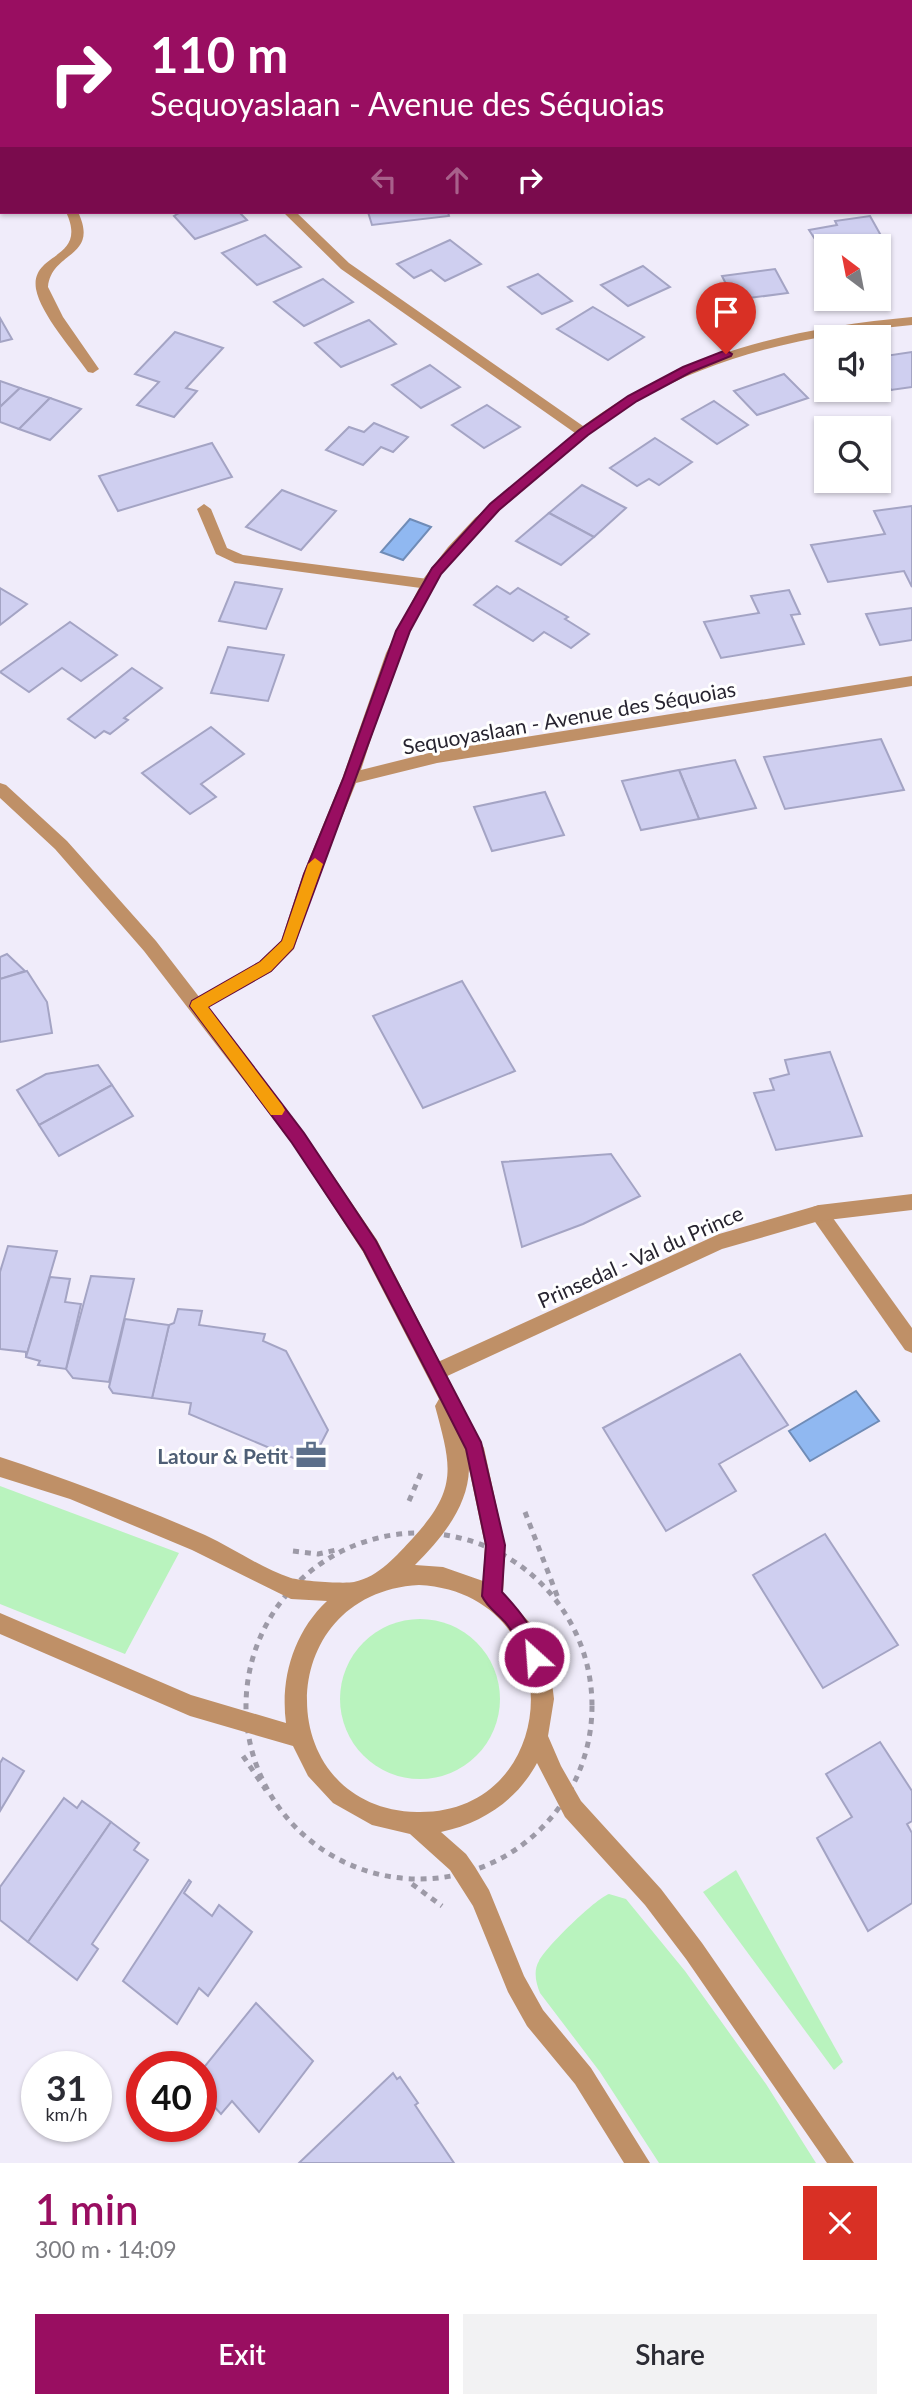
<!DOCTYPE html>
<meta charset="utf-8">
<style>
:root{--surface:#fff;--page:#f2f2f3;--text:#2b2b33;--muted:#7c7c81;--accent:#990e61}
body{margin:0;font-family:Lato,sans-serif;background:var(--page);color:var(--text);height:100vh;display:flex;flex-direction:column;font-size:26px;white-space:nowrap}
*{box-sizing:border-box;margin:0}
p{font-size:23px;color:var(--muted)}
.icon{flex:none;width:38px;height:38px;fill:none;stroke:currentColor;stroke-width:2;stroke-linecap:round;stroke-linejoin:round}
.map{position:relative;height:2163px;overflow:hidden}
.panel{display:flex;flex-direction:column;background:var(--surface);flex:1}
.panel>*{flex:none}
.guide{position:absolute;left:0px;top:0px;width:914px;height:214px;box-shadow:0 2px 5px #0004;background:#990e61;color:#fff;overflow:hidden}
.needle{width:46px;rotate:328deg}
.fabs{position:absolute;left:814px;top:234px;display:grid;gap:14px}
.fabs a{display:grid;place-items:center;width:77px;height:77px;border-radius:0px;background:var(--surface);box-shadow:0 2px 5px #0004;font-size:35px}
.speed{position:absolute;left:21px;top:2051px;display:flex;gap:14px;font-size:35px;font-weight:700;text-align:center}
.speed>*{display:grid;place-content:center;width:91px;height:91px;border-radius:50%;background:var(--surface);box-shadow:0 2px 5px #0004;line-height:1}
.speed small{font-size:18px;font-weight:400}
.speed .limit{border:10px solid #d22;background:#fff;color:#111}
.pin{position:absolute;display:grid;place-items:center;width:60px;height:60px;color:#fff;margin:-72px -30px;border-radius:50% 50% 50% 0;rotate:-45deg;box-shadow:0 0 7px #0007}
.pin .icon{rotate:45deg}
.me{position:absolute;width:77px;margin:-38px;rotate:334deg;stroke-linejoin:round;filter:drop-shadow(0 0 5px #0008)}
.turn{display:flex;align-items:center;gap:24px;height:147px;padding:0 35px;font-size:32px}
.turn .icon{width:91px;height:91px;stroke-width:2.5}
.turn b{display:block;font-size:49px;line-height:60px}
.lanes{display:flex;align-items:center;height:66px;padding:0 35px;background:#0003;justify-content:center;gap:35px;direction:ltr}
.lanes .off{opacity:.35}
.round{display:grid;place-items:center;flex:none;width:74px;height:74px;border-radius:0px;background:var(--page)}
.head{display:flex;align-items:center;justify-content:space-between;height:119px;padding:0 35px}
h1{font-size:42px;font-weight:600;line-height:52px;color:var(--accent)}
.primary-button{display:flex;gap:14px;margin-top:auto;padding:14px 35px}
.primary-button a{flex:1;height:80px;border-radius:0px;background:var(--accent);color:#fff;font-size:28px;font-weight:600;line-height:80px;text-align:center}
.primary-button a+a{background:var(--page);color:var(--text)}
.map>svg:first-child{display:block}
</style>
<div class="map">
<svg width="912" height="2163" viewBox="0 0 912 2163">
<rect width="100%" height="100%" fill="#f0ecfa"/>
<!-- green -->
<g fill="#b9f3be">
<polygon points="0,0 150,0 2,2 0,110"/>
<polygon points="0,1486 179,1553 125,1654 0,1604"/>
<circle cx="420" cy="1699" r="80"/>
<polygon points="736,1870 843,2062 834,2070 703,1892"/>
<path d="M609,1894L626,1899L685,1971L766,2084L816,2163H659L600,2072L540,1993C536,1983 533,1971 539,1961C546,1947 595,1899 609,1894Z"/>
</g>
<!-- water -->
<g fill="#90b8f1" stroke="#708cb7" stroke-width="2">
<polygon points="410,519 431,527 403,560 381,552"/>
<polygon points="856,1391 879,1421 810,1461 789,1431"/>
</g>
<!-- building -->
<g fill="#cfcff0" stroke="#a4a4c4" stroke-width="2">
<polygon points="181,212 239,212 247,220 195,239 174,216"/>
<polygon points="368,212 448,212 449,216 372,225"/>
<polygon points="870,216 889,250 878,251 878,247 866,247 863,241 820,247 809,230 837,225 835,221"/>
<polygon points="265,235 301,267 257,285 222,253"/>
<polygon points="450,240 481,264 445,281 431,270 414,278 397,264"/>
<polygon points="643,266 670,287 628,306 601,285"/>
<polygon points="775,269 788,293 734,300 722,276"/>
<polygon points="538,274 572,301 542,314 508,287"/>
<polygon points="323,279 353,302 304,326 274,302"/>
<polygon points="593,307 644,337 608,360 557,329"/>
<polygon points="0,318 12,339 0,342"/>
<polygon points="369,320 396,344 341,367 315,343"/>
<polygon points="175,332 223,348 186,388 197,391 174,417 137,405 159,382 135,374"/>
<polygon points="912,352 912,387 891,390 878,369 878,357"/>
<polygon points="430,365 460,387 421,408 392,385"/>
<polygon points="878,369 891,390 846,397 842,390 878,390"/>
<polygon points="784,374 808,398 757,415 734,391"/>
<polygon points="0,381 20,388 0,407"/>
<polygon points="20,388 50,398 19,429 0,422 0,407"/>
<polygon points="50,398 81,409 50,440 19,429"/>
<polygon points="714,401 748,425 717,444 682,419"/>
<polygon points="487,405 520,427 484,448 452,425"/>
<polygon points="374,423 408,437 393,452 381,447 363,465 326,450 349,427 364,432"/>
<polygon points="655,438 692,462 659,485 649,479 637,486 610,468"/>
<polygon points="212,443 232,477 118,511 99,476"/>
<polygon points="582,485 626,508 594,537 549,513"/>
<polygon points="282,490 336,511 301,550 246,527"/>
<polygon points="912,506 912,587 904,571 828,582 811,545 885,534 874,511"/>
<polygon points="549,513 594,537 561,565 516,541"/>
<polygon points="235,582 282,589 266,629 219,621"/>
<polygon points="497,586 510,594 518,588 568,617 565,619 589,634 571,648 544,632 533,641 474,605"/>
<polygon points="0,588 27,604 0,625"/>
<polygon points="789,590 800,614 791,615 804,644 721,658 704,622 759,613 751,596"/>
<polygon points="912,608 912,640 880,645 866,614"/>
<polygon points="70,622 117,655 81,681 62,668 29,692 0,672"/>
<polygon points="228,647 284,655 268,701 211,693"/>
<polygon points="132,668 162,688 124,718 128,720 110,734 104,731 95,738 68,719"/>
<polygon points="211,727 244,754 201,784 216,797 190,814 142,773"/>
<polygon points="881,739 904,790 785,809 764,757"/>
<polygon points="735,760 756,808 699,819 679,770"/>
<polygon points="679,770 699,819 641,830 622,781"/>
<polygon points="545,792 564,835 492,851 474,807"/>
<polygon points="7,954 25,971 0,979 0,957"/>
<polygon points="27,971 47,1002 52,1033 0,1042 0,979"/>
<polygon points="462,981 515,1071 423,1108 373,1016"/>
<polygon points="830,1052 862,1136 776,1150 754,1093 774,1090 770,1079 789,1074 785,1060"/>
<polygon points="98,1065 112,1085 39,1125 17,1090 46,1074"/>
<polygon points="112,1085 133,1116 59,1156 39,1125"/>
<polygon points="611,1154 640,1196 583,1224 522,1247 502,1162"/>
<polygon points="8,1246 57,1251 26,1357 26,1352 0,1349 0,1272"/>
<polygon points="91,1276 134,1279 109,1382 73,1378 66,1369"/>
<polygon points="50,1277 70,1279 65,1302 81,1304 66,1369 38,1365 40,1361 26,1357"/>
<polygon points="178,1309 202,1311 199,1325 265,1334 263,1341 286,1351 328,1430 310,1465 189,1414 191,1403 152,1398 169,1325 174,1323"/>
<polygon points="125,1319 169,1325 152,1398 113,1393 109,1387"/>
<polygon points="740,1354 788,1425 719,1464 736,1491 666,1531 603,1428"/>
<polygon points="825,1534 898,1645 823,1688 753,1575"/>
<polygon points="880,1742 912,1791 912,1821 907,1824 912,1833 912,1903 868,1931 817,1838 852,1817 826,1774"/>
<polygon points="3,1758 24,1771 0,1811 0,1763"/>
<polygon points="64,1798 77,1808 82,1801 111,1822 28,1942 0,1920 0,1887"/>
<polygon points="111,1822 139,1843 134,1850 148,1860 92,1944 98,1949 77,1980 28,1942"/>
<polygon points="189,1880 191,1882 184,1893 212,1916 219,1905 252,1932 208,1996 199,1988 177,2024 123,1981"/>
<polygon points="256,2003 313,2061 259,2132 232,2101 221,2114 201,2092 201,2071"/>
<polygon points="393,2073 397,2079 400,2077 418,2103 415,2105 454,2163 299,2163"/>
</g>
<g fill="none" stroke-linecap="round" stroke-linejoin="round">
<!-- path -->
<g stroke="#9d9aa7" stroke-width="5" stroke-dasharray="6 6" stroke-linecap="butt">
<polyline points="409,1501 421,1473"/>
<polyline points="525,1512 558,1598"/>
<circle cx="419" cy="1706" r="173"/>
<polyline points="293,1551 318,1554 336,1550"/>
<polyline points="243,1756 266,1790"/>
<polyline points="412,1884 442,1906"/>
</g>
<!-- service -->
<g fill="#bf9067" fill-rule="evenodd">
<polygon points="204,504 211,509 227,548 243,555 428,579 435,584 428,589 235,563 216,554 197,509"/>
<polygon points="819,1205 825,1207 912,1328 912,1353 905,1350 813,1219 810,1213 813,1207"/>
</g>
<!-- minor -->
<g fill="#bf9067" fill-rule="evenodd">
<polygon points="162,0 172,0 161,2"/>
<rect x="716" y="0" width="10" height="2"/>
<path d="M66,212H78C100,258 51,251 48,287L63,317L99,369L93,373L88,372C73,350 41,315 36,289C30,251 89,261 66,212Z"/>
<path d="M283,212H296L349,263L583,426C680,353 794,328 912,317V325C816,334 724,352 639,400C602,421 570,450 538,477C499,510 459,545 432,588C399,645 381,709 361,770L437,751L912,676V686L437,763L356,783L319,874L294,949L271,972L197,1013L191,1011L188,1006L191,1001L259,962L281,941L303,874L342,779L386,653L424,578L448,547L475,518L575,433L341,269Z"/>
<polygon points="912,1194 912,1210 819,1221 722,1249 443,1378 436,1381 429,1378 426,1372 429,1366 719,1234 819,1205"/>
</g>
<!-- tertiary -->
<g fill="#bf9067" fill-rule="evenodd">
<polygon points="904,0 912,0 912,4 912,2 903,2"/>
<rect x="0" y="131" width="2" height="6"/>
<path d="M0,783L6,785L67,841L156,941L304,1133L377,1240L484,1448L505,1545L503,1594L530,1623L544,1652L551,1675L554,1699L548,1736L561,1766L581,1801L661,1889L702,1943L854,2163H827L686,1959L645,1905L565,1817L537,1763C517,1800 483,1823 441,1832L466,1854L475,1867L489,1890L524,1976L543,2010L591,2068L650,2163H624L575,2084L527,2026L508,1992L473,1906L450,1870L410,1834L372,1825L333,1803L308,1776L293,1746L190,1716L0,1634V1613L191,1695L286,1723C280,1678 294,1632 327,1601L291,1599L192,1550L70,1499L0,1477V1457C70,1480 138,1506 205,1535C233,1548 261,1568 291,1578C301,1581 344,1584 354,1582C379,1577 397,1555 413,1538C459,1488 451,1466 435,1406L439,1399L363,1252L292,1143L144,951L55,849L0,798ZM469,1469L485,1545L483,1581L443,1567L415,1565C441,1539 468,1507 469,1469ZM419,1585C573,1593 564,1815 417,1812C271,1809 269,1593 419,1585Z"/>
</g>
</g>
<!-- route -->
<path fill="#990e61" stroke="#63093f" stroke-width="2" d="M726,350L732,354L731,356L691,372L637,401L588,435L499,510L441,574L410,631L293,948L271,971L208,1007L304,1133L376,1241L481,1442L505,1545L502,1592C521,1612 535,1631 544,1657L541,1664L534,1667L527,1664C521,1649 516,1635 505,1622C497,1613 487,1607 482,1596L486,1545L466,1449L430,1378L364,1251L292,1143L190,1006L192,1001L260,962L282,941L304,874L343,779L396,631L432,568L490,504L579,430L628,396L683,367Z"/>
<!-- slow -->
<polygon fill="#f59e0b" points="315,858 323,864 293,948 271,971 208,1007 282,1105 285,1110 282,1115 271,1115 190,1006 192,1001 260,962 282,941 308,864"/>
<!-- icons -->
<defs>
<g id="office-bare" transform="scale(2.415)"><path d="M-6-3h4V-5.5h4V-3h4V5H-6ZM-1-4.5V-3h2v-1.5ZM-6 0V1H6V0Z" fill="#5c6f8a" stroke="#fff" stroke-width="2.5" paint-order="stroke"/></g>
</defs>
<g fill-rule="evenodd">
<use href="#office-bare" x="311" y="1455"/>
</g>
<g text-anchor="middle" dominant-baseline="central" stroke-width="6" stroke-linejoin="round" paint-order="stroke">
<!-- street labels -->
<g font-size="21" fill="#272430" stroke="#fff">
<text transform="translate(569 717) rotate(-10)">Sequoyaslaan - Avenue des Séquoias</text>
<text transform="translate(640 1256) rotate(-24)">Prinsedal - Val du Prince</text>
</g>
<!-- service labels -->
<g font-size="21" font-weight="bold" fill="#4e5e75" stroke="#fff" text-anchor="end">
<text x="288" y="1455">Latour &amp; Petit</text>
</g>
</g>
</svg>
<div class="fabs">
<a><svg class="needle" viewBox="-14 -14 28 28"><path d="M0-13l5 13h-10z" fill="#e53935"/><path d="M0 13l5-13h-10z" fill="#7c7c81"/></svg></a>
<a><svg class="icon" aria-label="sound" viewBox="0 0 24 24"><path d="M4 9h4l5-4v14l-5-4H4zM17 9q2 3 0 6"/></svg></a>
<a><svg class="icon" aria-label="search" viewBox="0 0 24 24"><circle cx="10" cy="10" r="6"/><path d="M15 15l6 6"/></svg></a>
</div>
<div class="speed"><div>31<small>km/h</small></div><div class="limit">40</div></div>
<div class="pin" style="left:726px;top:354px;background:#d93025"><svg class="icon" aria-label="arrive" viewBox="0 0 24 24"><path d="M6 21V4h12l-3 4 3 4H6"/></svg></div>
<svg class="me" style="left:534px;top:1657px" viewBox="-20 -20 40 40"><circle r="17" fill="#990e61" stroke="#fff" stroke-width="3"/><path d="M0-11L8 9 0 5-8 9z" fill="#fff"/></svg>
<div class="guide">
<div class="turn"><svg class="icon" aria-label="right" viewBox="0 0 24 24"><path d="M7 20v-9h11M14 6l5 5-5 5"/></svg><div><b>110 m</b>Sequoyaslaan - Avenue des Séquoias</div></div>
<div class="lanes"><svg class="icon off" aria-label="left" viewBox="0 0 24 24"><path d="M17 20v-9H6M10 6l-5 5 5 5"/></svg><svg class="icon off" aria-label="ahead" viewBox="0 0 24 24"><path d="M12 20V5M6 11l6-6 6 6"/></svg><svg class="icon" aria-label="right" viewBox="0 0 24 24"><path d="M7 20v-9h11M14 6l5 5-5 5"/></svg></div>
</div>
</div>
<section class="panel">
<div class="head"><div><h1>1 min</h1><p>300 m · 14:09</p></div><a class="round" style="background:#d93025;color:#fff"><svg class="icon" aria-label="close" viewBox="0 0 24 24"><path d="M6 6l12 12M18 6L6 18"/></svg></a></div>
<div class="primary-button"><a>Exit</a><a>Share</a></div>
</section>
